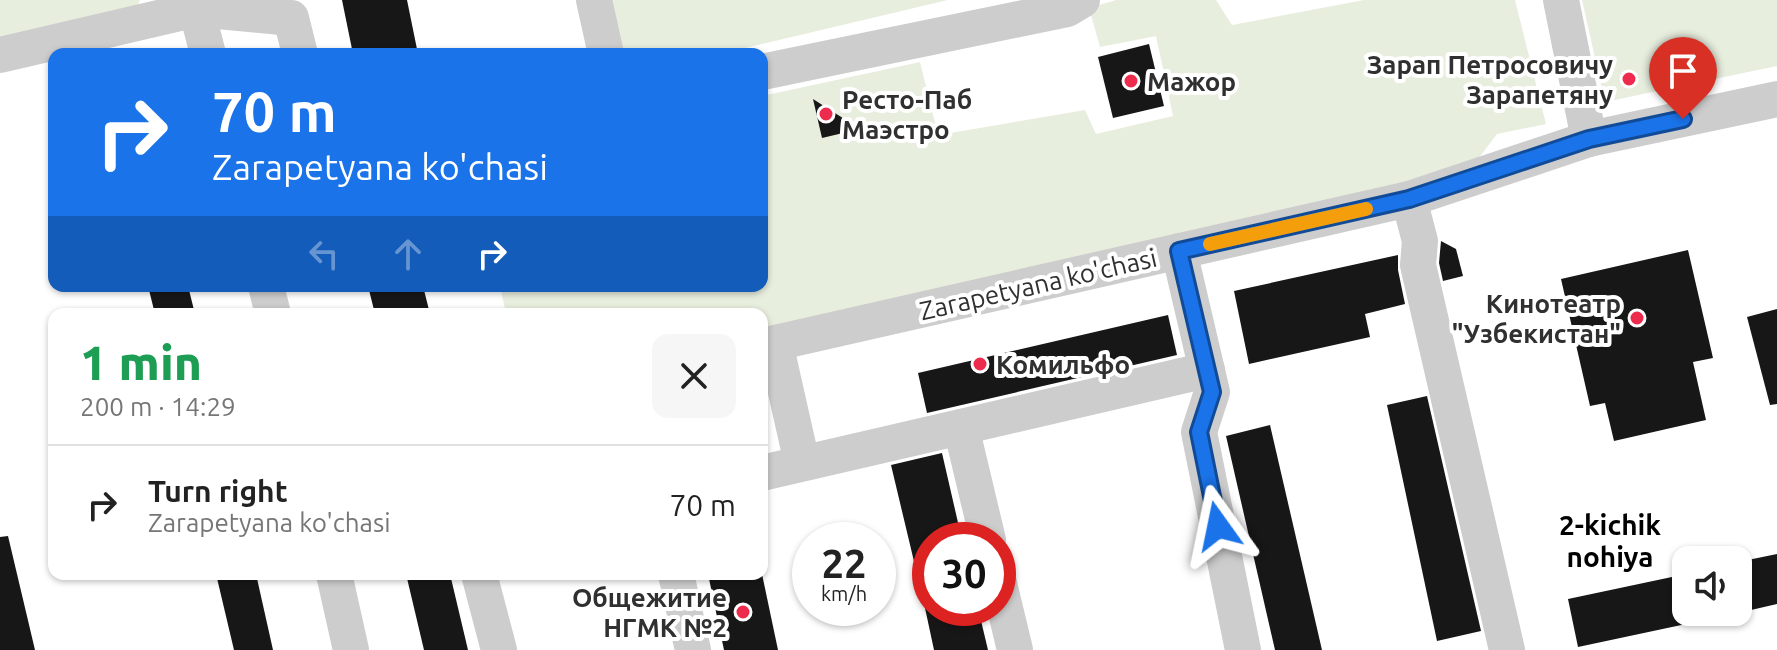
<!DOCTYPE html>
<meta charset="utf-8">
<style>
:root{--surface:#fff;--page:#f6f6f6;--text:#222;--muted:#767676;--line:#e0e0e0}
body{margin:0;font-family:Ubuntu,sans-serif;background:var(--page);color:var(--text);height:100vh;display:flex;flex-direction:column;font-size:30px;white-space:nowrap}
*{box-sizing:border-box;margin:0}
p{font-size:26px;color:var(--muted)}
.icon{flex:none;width:44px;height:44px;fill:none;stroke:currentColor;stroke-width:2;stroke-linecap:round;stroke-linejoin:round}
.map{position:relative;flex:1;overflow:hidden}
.details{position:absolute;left:48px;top:308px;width:720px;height:272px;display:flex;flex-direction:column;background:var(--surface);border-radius:16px;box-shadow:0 2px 6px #0004}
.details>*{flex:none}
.hud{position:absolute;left:48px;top:48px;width:720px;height:244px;border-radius:16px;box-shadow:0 2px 6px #0004;background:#1a73e8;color:#fff;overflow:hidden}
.buttons{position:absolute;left:1672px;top:546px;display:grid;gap:16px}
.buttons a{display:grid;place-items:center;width:80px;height:80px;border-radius:16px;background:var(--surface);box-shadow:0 2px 6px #0004;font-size:40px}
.speed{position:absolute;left:792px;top:522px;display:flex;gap:16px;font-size:40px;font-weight:700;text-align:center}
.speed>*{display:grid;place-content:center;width:104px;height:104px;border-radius:50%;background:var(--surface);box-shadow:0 2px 6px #0004;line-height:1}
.speed small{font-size:20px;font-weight:400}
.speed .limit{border:12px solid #d22;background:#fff;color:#111}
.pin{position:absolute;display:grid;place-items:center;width:68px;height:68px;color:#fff;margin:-82px -34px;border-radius:50% 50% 50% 0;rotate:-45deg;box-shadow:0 0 8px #0007}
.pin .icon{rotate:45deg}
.me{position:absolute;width:88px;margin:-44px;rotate:348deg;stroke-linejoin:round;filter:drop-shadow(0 0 6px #0008)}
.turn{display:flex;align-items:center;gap:28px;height:168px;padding:0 32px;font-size:36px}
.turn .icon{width:104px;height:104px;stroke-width:2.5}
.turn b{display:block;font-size:56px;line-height:68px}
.lanes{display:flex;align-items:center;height:76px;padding:0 32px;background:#0003;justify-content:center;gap:40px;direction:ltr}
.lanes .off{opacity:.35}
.round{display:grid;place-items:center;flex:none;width:84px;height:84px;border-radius:16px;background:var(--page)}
.summary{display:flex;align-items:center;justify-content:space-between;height:136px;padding:0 32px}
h1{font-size:48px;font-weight:800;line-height:60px;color:#1e9e55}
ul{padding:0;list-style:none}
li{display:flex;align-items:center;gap:24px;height:120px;padding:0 32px;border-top:2px solid var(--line)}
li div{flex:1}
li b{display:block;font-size:30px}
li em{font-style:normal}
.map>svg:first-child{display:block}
</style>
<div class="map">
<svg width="1777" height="650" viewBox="0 0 1777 650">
<rect width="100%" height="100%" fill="#fff"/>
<!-- green -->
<g fill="#e8eede">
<polygon points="0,0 140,0 134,14 0,46"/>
<polygon points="611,0 948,0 720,54 622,54"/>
<polygon points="1116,0 1216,0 1232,25 1364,0 1515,0 1546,124 1497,134 1469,171 762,330 762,314 506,314 500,286 762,286 762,96 920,62 938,135 1085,110 1096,134 1173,116 1156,36 1100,47 1089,8"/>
<polygon points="1582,0 1777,0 1777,66 1605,102"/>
</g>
<!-- building -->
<g fill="#171717">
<polygon points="342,0 407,0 418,54 353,54"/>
<polygon points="1149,44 1164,106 1113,118 1098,57"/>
<polygon points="813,99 860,129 822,138"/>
<polygon points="1441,241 1456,249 1463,276 1443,281 1439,263"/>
<polygon points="1688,250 1713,358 1693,362 1706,420 1614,441 1605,403 1590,406 1561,279"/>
<polygon points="1398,255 1398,270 1405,304 1365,314 1370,337 1249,364 1234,291"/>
<polygon points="148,286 188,286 195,314 155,314"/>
<polygon points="368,286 423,286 430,314 375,314"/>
<polygon points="1777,309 1777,404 1770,405 1747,317"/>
<polygon points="1168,315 1177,355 927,413 918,373"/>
<polygon points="1427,396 1481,631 1437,641 1387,405"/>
<polygon points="1270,425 1322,650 1275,650 1226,436"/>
<polygon points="942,453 962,540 930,540 930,594 922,595 891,465"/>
<polygon points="8,536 35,650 0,650 0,537"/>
<polygon points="1777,554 1777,604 1738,613 1738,562"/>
<polygon points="216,574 256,574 273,650 234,650"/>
<polygon points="406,574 450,574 468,650 424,650"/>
<polygon points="708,574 762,574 778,650 724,650"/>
<polygon points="1686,574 1686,624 1578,647 1568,599"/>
<polygon points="925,608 978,608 988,650 934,650"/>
</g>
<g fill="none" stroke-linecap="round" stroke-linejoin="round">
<!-- minor -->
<g stroke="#cdcdcd" stroke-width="36">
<polyline points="194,0 208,54"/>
<polyline points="594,0 606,54"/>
<polyline points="1561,0 1589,139"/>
<polyline points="0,55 197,9 291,18 300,54"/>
<polyline points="762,72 1067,9 1082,0"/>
<polyline points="1409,199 1420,241 1418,265 1507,650"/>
<polyline points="1179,251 1212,392 1199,432 1243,650"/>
<polyline points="266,286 273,314"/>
<polyline points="775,343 802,463"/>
<polyline points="762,346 1409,199 1589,139 1777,99"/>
<polyline points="961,427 988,540"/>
<polyline points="762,473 1207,370"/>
<polyline points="334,574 351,650"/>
<polyline points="479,574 499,650"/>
<polyline points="676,574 693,650"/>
<polyline points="998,579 1015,650"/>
</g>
</g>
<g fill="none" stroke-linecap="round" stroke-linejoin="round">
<!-- route casing -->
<g stroke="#114b97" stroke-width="20">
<polyline id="route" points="1218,526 1199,432 1212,392 1179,251 1409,199 1589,139 1683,119"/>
</g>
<!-- route -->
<use href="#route" stroke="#1a73e8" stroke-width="14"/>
<!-- slow -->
<polyline stroke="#f59e0b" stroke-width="14" points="1210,244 1366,209"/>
</g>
<!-- markers -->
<g fill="#ed2c4d" stroke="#fff" stroke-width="3">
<circle cx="1629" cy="79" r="8"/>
<circle cx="1131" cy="81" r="8"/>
<circle cx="826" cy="114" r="8"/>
<circle cx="1637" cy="318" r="8"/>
<circle cx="980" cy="364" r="8"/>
<circle cx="743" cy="612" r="8"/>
</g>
<g text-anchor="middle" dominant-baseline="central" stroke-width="8" stroke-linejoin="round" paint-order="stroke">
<!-- poi labels -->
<g font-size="26" font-weight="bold" fill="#303030" stroke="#fff" text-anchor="end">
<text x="1613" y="64">Зарап Петросовичу<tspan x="1613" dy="30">Зарапетяну</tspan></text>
<text x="1147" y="81" text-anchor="start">Мажор</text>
<text x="842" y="99" text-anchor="start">Ресто-Паб<tspan x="842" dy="30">Маэстро</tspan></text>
<text x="1621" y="303">Кинотеатр<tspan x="1621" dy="30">"Узбекистан"</tspan></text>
<text x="996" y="364" text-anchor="start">Комильфо</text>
<text x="727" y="597">Общежитие<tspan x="727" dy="30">НГМК №2</tspan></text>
</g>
<!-- street labels -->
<g font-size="26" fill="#303030" stroke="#fff">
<text transform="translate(1038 284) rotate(-13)">Zarapetyana ko'chasi</text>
</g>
<!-- neighbourhood labels -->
<g font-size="28" font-weight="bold" fill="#000" stroke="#fff">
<text x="1610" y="524">2-kichik<tspan x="1610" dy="32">nohiya</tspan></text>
</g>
</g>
</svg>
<div class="buttons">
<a><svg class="icon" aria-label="sound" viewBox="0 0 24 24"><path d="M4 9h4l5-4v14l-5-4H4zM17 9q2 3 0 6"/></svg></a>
</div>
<div class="speed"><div>22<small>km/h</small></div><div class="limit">30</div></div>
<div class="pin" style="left:1683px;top:119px;background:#d93025"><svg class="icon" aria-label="arrive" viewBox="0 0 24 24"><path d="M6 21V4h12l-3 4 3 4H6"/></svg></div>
<svg class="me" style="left:1218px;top:526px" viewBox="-20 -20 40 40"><path d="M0-17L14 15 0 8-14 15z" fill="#1a73e8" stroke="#fff" stroke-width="4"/></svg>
<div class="hud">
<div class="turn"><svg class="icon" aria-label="right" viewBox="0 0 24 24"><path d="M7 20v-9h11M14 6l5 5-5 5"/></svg><div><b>70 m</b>Zarapetyana ko'chasi</div></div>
<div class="lanes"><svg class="icon off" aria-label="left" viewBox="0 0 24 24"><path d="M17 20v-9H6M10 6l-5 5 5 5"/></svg><svg class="icon off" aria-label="ahead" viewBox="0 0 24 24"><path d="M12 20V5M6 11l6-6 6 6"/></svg><svg class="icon" aria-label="right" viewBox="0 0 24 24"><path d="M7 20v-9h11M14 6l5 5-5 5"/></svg></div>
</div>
<section class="details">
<div class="summary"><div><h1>1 min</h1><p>200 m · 14:29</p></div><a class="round"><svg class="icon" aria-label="close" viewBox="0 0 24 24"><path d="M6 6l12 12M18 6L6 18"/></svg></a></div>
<ul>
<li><svg class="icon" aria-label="right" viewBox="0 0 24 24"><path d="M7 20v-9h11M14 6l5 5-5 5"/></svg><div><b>Turn right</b><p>Zarapetyana ko'chasi</p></div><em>70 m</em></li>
</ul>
</section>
</div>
